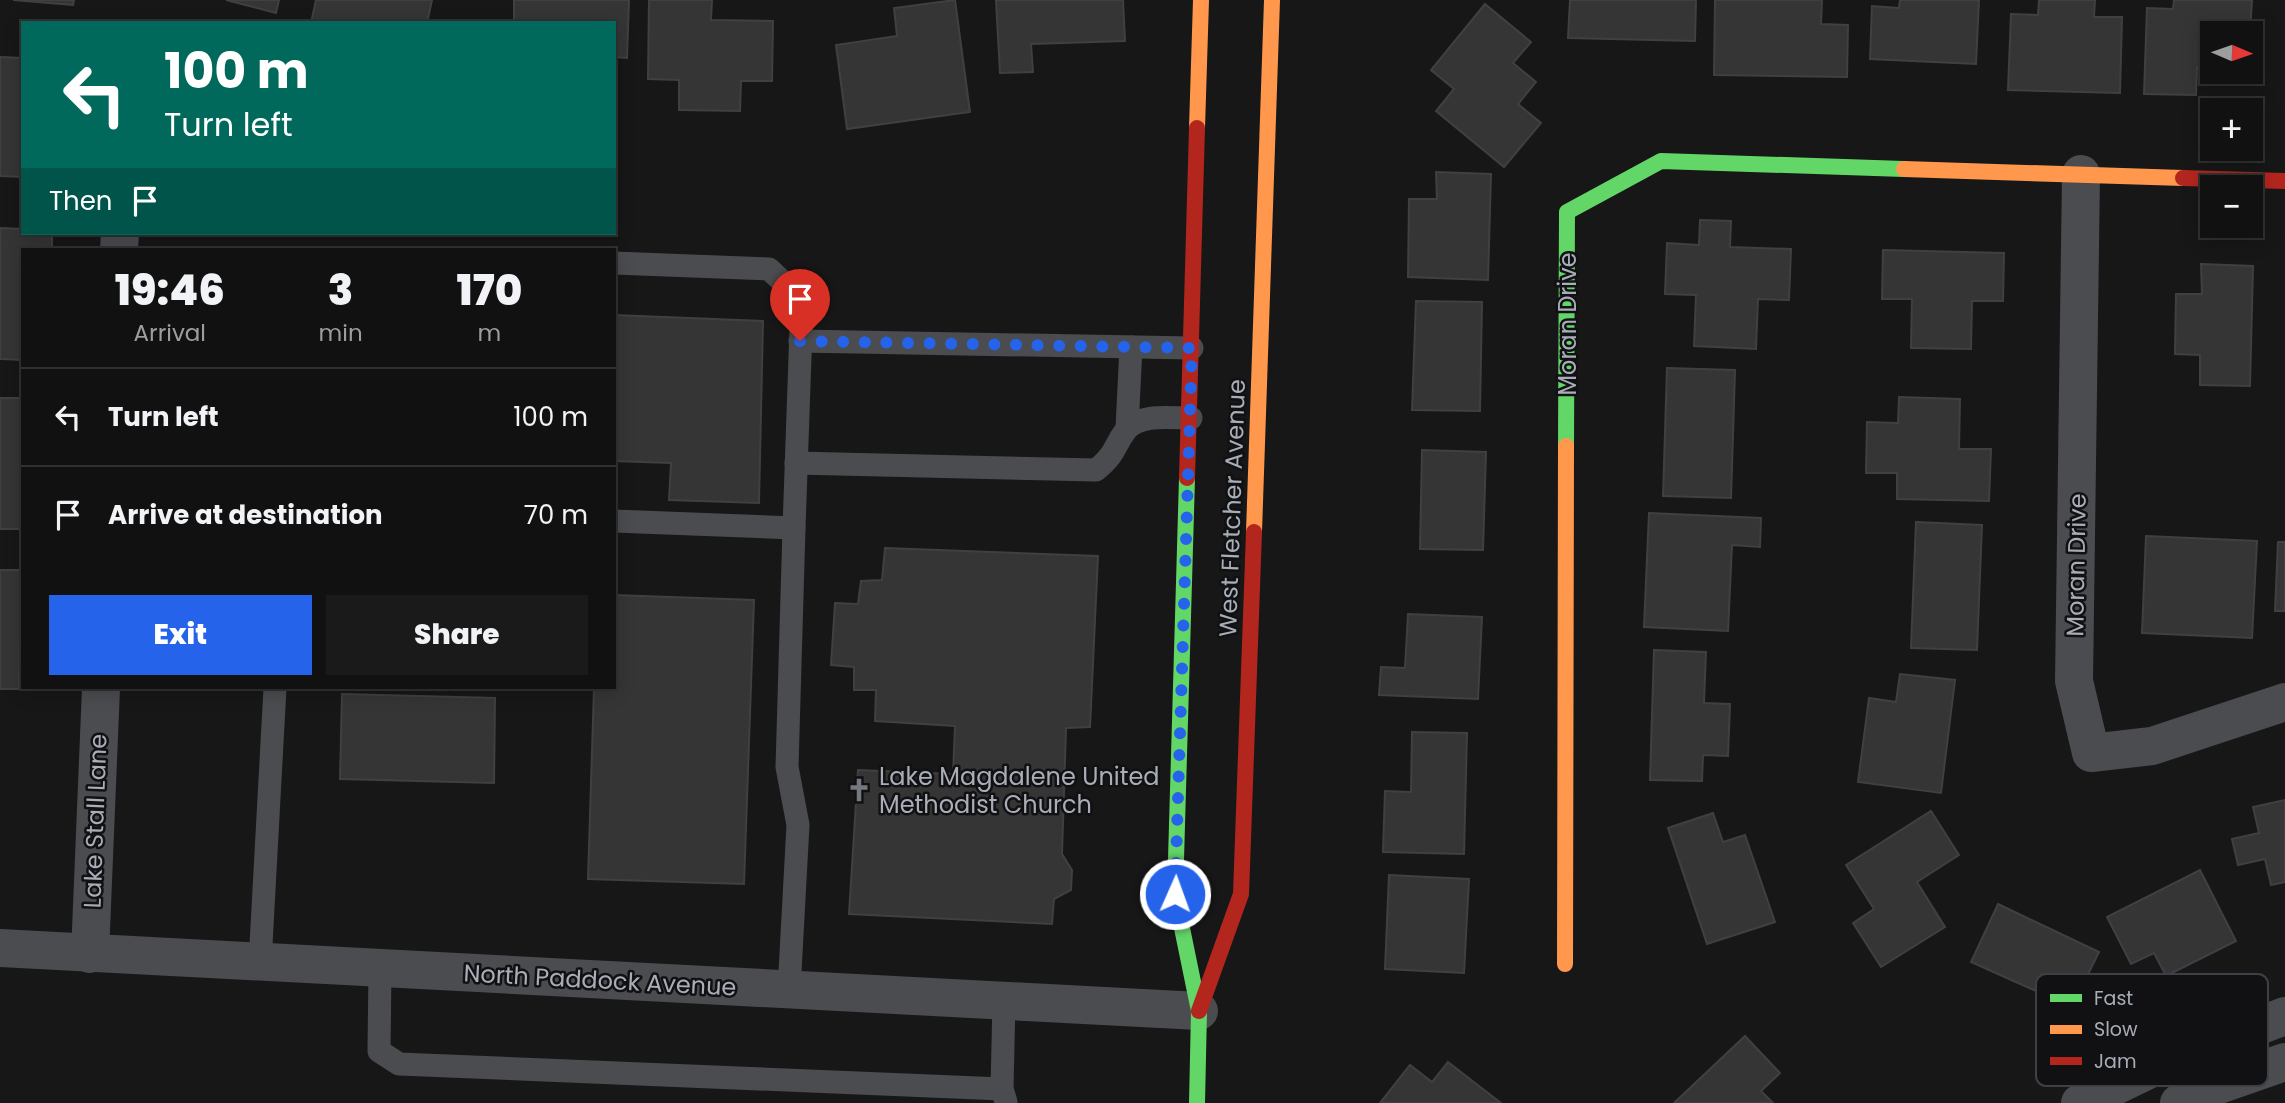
<!DOCTYPE html>
<meta charset="utf-8">
<style>
:root{--surface:#111;--page:#1a1a1a;--text:#f1f3f6;--muted:#9c9d9f;--line:#303131;--accent:#2563eb}
body{margin:0;font-family:Poppins,sans-serif;background:var(--page);color:var(--text);height:100vh;display:flex;flex-direction:column;font-size:26px;white-space:nowrap}
*{box-sizing:border-box;margin:0}
p{font-size:23px;color:var(--muted)}
.icon{flex:none;width:38px;height:38px;fill:none;stroke:currentColor;stroke-width:2;stroke-linecap:round;stroke-linejoin:round}
.map{position:relative;flex:1;overflow:hidden}
.panel{position:absolute;left:21px;top:248px;width:595px;height:441px;display:flex;flex-direction:column;background:var(--surface);border-radius:0px;box-shadow:0 4px 18px #0003,0 0 0 2px var(--line)}
.panel>*{flex:none}
.top-card{position:absolute;left:21px;top:21px;width:595px;height:214px;border-radius:0px;box-shadow:0 4px 18px #0003,0 0 0 2px var(--line);background:#00695c;color:#fff;overflow:hidden}
.needle{width:46px;rotate:92deg}
.fabs{position:absolute;left:2200px;top:21px;display:grid;gap:14px}
.fabs a{display:grid;place-items:center;width:63px;height:63px;border-radius:0px;background:var(--surface);box-shadow:0 4px 18px #0003,0 0 0 2px var(--line);font-size:35px}
.pin{position:absolute;display:grid;place-items:center;width:60px;height:60px;color:#fff;margin:-72px -30px;border-radius:50% 50% 50% 0;rotate:-45deg;box-shadow:0 0 7px #0007}
.pin .icon{rotate:45deg}
.me{position:absolute;width:77px;margin:-38px;rotate:2deg;stroke-linejoin:round;filter:drop-shadow(0 0 5px #0008)}
.turn{display:flex;align-items:center;gap:24px;height:147px;padding:0 28px;font-size:32px}
.turn .icon{width:91px;height:91px;stroke-width:2.5}
.turn b{display:block;font-size:49px;line-height:60px}
.then{display:flex;align-items:center;height:66px;padding:0 28px;background:#0003;gap:14px;font-size:26px}
.eta{display:flex;justify-content:space-evenly;align-items:center;height:119px;text-align:center}
.eta b{font-size:42px;font-weight:800;line-height:49px}
.action{display:flex;gap:14px;margin-top:auto;padding:14px 28px}
.action a{flex:1;height:80px;border-radius:0px;background:var(--accent);color:#fff;font-size:28px;font-weight:800;line-height:80px;text-align:center}
.action a+a{background:var(--page);color:var(--text)}
ul{padding:0;list-style:none}
li{display:flex;align-items:center;gap:21px;height:98px;padding:0 28px;border-top:2px solid var(--line)}
li div{flex:1}
li b{display:block;font-size:26px}
li em{font-style:normal}
.map>svg:first-child{display:block}
</style>
<div class="map">
<svg width="2285" height="1103" viewBox="0 0 2285 1103">
<rect width="100%" height="100%" fill="#171717"/>
<!-- building -->
<g fill="#353536" stroke="#3f4043" stroke-width="2">
<polygon points="13,0 74,0 73,5"/>
<polygon points="226,0 279,0 276,13"/>
<polygon points="316,0 432,0 427,23 311,23"/>
<polygon points="514,0 629,0 627,58 614,57 614,23 514,23"/>
<polygon points="649,0 712,0 711,20 773,21 772,81 741,81 740,111 679,110 679,80 648,79"/>
<polygon points="955,0 970,112 847,129 836,45 897,36 894,8"/>
<polygon points="996,0 1123,0 1125,41 1031,44 1033,72 1000,73"/>
<polygon points="1570,0 1696,0 1695,41 1568,38"/>
<polygon points="1715,0 1822,0 1821,24 1848,25 1847,77 1714,75"/>
<polygon points="1900,0 1979,0 1976,64 1870,59 1872,6 1899,8"/>
<polygon points="2039,0 2095,0 2094,17 2122,17 2120,93 2008,90 2011,14 2038,15"/>
<polygon points="2174,0 2252,0 2250,33 2212,33 2212,68 2197,67 2196,95 2144,94 2147,8 2173,9"/>
<polygon points="1485,4 1531,42 1513,63 1536,82 1518,104 1541,123 1504,167 1436,111 1454,89 1431,70"/>
<polygon points="0,57 23,58 23,177 0,176"/>
<polygon points="1436,172 1491,174 1488,280 1408,277 1409,199 1437,199"/>
<polygon points="1700,220 1731,221 1730,247 1791,249 1789,300 1758,299 1756,349 1694,346 1696,295 1665,294 1667,243 1699,245"/>
<polygon points="0,228 23,229 23,233 52,233 52,250 23,250 23,360 0,359"/>
<polygon points="1883,250 2004,253 2003,301 1972,301 1971,349 1911,348 1912,299 1882,299"/>
<polygon points="2201,264 2253,266 2250,386 2200,385 2200,355 2175,354 2176,294 2202,294"/>
<polygon points="1416,301 1482,302 1480,411 1412,410"/>
<polygon points="614,315 763,321 759,503 669,500 671,463 614,461"/>
<polygon points="1667,368 1735,370 1731,498 1663,496"/>
<polygon points="1899,397 1960,399 1959,449 1991,449 1989,501 1897,499 1897,473 1866,473 1867,422 1898,423"/>
<rect x="0" y="398" width="23" height="131"/>
<polygon points="1422,450 1486,452 1483,550 1420,549"/>
<polygon points="1649,513 1761,518 1760,547 1732,545 1728,631 1644,627"/>
<polygon points="1916,522 1982,525 1977,650 1911,648"/>
<polygon points="2146,536 2257,541 2252,638 2142,633"/>
<polygon points="2278,542 2285,542 2285,611 2275,611"/>
<polygon points="885,548 1098,556 1090,727 1066,728 1062,854 1072,870 1071,890 1054,899 1052,924 849,914 858,770 953,774 955,726 875,721 876,690 854,690 854,667 831,665 835,603 858,604 861,581 882,580"/>
<polygon points="0,570 21,570 19,689 0,689"/>
<polygon points="614,595 754,600 744,884 588,879 594,688 614,688"/>
<polygon points="1408,614 1482,617 1478,699 1379,695 1381,667 1405,668"/>
<polygon points="1654,650 1706,652 1704,703 1730,704 1728,756 1703,755 1702,781 1650,780"/>
<polygon points="1900,674 1955,680 1941,793 1858,782 1869,698 1896,702"/>
<polygon points="342,694 495,698 494,783 340,779"/>
<polygon points="1412,732 1467,733 1464,854 1383,852 1385,791 1411,792"/>
<polygon points="2285,800 2285,882 2271,885 2265,859 2238,865 2232,839 2259,833 2253,807"/>
<polygon points="1931,811 1959,855 1917,882 1945,927 1881,967 1853,923 1874,909 1846,865"/>
<polygon points="1713,813 1723,842 1745,835 1775,922 1707,944 1668,828"/>
<polygon points="2200,870 2236,941 2166,976 2154,953 2131,964 2107,917"/>
<polygon points="1389,875 1469,879 1464,973 1385,969"/>
<polygon points="1998,904 2099,952 2072,1007 1971,962"/>
<polygon points="1745,1036 1780,1073 1761,1091 1773,1103 1674,1103"/>
<polygon points="1448,1062 1501,1103 1380,1103 1410,1065 1432,1082"/>
</g>
<g fill="none" stroke-linecap="round" stroke-linejoin="round">
<!-- lane -->
<g stroke="#4b4c50" stroke-width="23">
<polyline points="614,263 769,269 802,300 794,528 614,521"/>
<polyline points="800,341 1192,348"/>
<polyline points="1127,428 1131,347"/>
<path d="M796,463L1096,470C1117,453 1113,447 1126,430C1140,413 1171,418 1191,418"/>
<polyline points="260,963 275,688"/>
<polyline points="380,969 379,1051 399,1064 1002,1089"/>
<polyline points="789,990 798,825 787,767 794,528"/>
<polyline points="1004,1001 1002,1089 1006,1102"/>
</g>
<!-- street -->
<g stroke="#4b4c50" stroke-width="38">
<polyline points="2081,174 2074,681 2091,753 2152,746 2285,702"/>
<polyline points="119,250 120,233"/>
<polyline points="0,948 1199,1011"/>
<polyline points="90,954 101,688"/>
<polyline points="2080,1103 2169,1060 2285,1016"/>
<polyline points="2179,1103 2213,1087 2285,1062"/>
</g>
<!-- fast -->
<g stroke="#63d668" stroke-width="16">
<polyline points="1566,446 1567,212 1661,161 1904,169"/>
<polyline points="1187,478 1175,894 1199,1011 1197,1103"/>
</g>
<!-- slow -->
<g stroke="#ff974d" stroke-width="16">
<polyline points="1197,128 1201,0"/>
<polyline points="1904,169 2183,178"/>
<polyline points="1254,532 1272,0"/>
<polyline points="1565,964 1566,446"/>
</g>
<!-- jam -->
<g stroke="#b3261e" stroke-width="16">
<polyline points="2183,178 2285,181"/>
<polyline points="1187,478 1197,128"/>
<polyline points="1199,1011 1241,894 1254,532"/>
</g>
</g>
<g fill="none" stroke-linecap="round" stroke-linejoin="round">
<!-- route -->
<polyline stroke="#2563eb" stroke-width="12" stroke-dasharray="0 21.6" points="800,341 1192,348 1175,894"/>
</g>
<!-- icons -->
<defs>
<g id="church-bare" transform="scale(1.89)"><path d="M-1.2-6h2.4v3.5h3.3v2.4h-3.3V6h-2.4V-.1h-3.3v-2.4h3.3Z" fill="#757880" stroke="#111113" stroke-width="2.5" paint-order="stroke"/></g>
</defs>
<g fill-rule="evenodd">
<use href="#church-bare" x="859" y="790"/>
</g>
<g text-anchor="middle" dominant-baseline="central" stroke-width="5" stroke-linejoin="round" paint-order="stroke">
<!-- street labels -->
<g font-size="24" fill="#a8adb8" stroke="#111113">
<text transform="translate(1567 324) rotate(-90)">Moran Drive</text>
<text transform="translate(1232 508) rotate(-88)">West Fletcher Avenue</text>
<text transform="translate(2076 565) rotate(-89)">Moran Drive</text>
<text transform="translate(95 821) rotate(-88)">Lake Stall Lane</text>
<text transform="translate(600 980) rotate(3)">North Paddock Avenue</text>
</g>
<!-- poi labels -->
<g font-size="24" fill="#a8adb8" stroke="#111113" text-anchor="start">
<text x="879" y="776">Lake Magdalene United<tspan x="879" dy="28">Methodist Church</tspan></text>
</g>
</g>
<!-- legend -->
<rect x="2036" y="974" width="232" height="112" rx="10" fill="#111113" stroke="#3e4045" stroke-width="2"/>
<rect x="2050" y="994" width="32" height="8" fill="#63d668"/>
<rect x="2050" y="1025" width="32" height="9" fill="#ff974d"/>
<rect x="2050" y="1057" width="32" height="8" fill="#b3261e"/>
<g font-size="19" fill="#a8adb8">
<text x="2094" y="1005">Fast</text>
<text x="2094" y="1036">Slow</text>
<text x="2094" y="1068">Jam</text>
</g>
</svg>
<div class="fabs">
<a><svg class="needle" viewBox="-14 -14 28 28"><path d="M0-13l5 13h-10z" fill="#e53935"/><path d="M0 13l5-13h-10z" fill="#9c9d9f"/></svg></a>
<a>+</a>
<a>−</a>
</div>
<div class="pin" style="left:800px;top:341px;background:#d93025"><svg class="icon" aria-label="arrive" viewBox="0 0 24 24"><path d="M6 21V4h12l-3 4 3 4H6"/></svg></div>
<svg class="me" style="left:1175px;top:894px" viewBox="-20 -20 40 40"><circle r="17" fill="#2563eb" stroke="#fff" stroke-width="3"/><path d="M0-11L8 9 0 5-8 9z" fill="#fff"/></svg>
<div class="top-card">
<div class="turn"><svg class="icon" aria-label="left" viewBox="0 0 24 24"><path d="M17 20v-9H6M10 6l-5 5 5 5"/></svg><div><b>100 m</b>Turn left</div></div>
<div class="then">Then<svg class="icon" aria-label="arrive" viewBox="0 0 24 24"><path d="M6 21V4h12l-3 4 3 4H6"/></svg></div>
</div>
<section class="panel">
<div class="eta">
<div><b>19:46</b><p>Arrival</p></div>
<div><b>3</b><p>min</p></div>
<div><b>170</b><p>m</p></div>
</div>
<ul>
<li><svg class="icon" aria-label="left" viewBox="0 0 24 24"><path d="M17 20v-9H6M10 6l-5 5 5 5"/></svg><div><b>Turn left</b></div><em>100 m</em></li>
<li><svg class="icon" aria-label="arrive" viewBox="0 0 24 24"><path d="M6 21V4h12l-3 4 3 4H6"/></svg><div><b>Arrive at destination</b></div><em>70 m</em></li>
</ul>
<div class="action"><a>Exit</a><a>Share</a></div>
</section>
</div>
